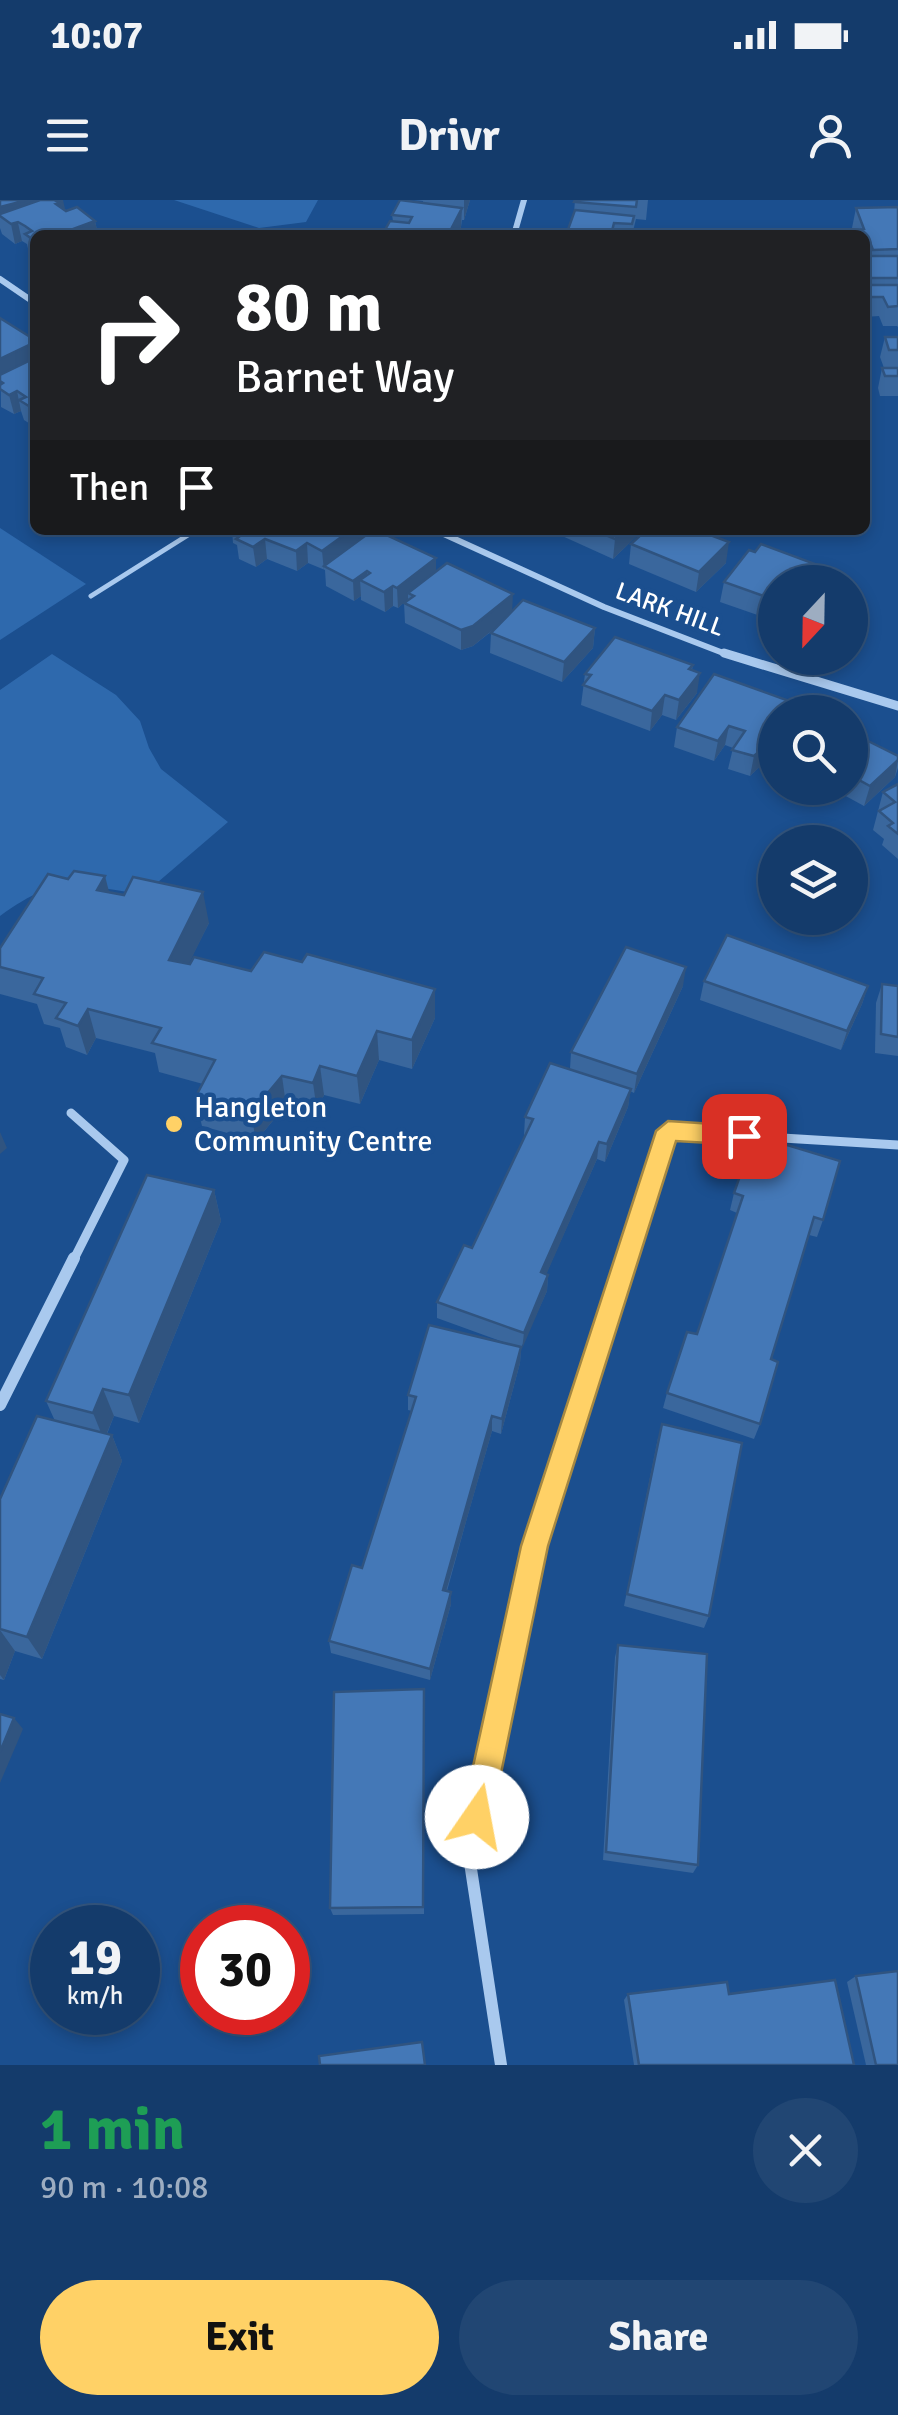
<!DOCTYPE html>
<meta charset="utf-8">
<style>
:root{--surface:#143b6b;--page:#214673;--text:#f1f3f6;--muted:#9dadc1;--line:#33557e;--accent:#ffd166}
body{margin:0;font-family:Signika,sans-serif;background:var(--page);color:var(--text);height:100vh;display:flex;flex-direction:column;font-size:38px;white-space:nowrap}
*{box-sizing:border-box;margin:0}
p{font-size:32px;color:var(--muted)}
.icon{flex:none;width:55px;height:55px;fill:none;stroke:currentColor;stroke-width:2;stroke-linecap:round;stroke-linejoin:round}
.map{position:relative;height:1865px;overflow:hidden}
.panel{display:flex;flex-direction:column;background:var(--surface);flex:1}
.panel>*{flex:none}
.banner{position:absolute;left:30px;top:30px;width:840px;height:305px;border-radius:15px;box-shadow:0 5px 15px #0003,0 0 0 2px var(--line);background:#202124;color:#fff;overflow:hidden}
.needle{width:65px;rotate:202deg}
.fabs{position:absolute;left:758px;top:365px;display:grid;gap:20px}
.fabs a{display:grid;place-items:center;width:110px;height:110px;border-radius:50%;background:var(--surface);box-shadow:0 5px 15px #0003,0 0 0 2px var(--line);font-size:50px}
.speed{position:absolute;left:30px;top:1705px;display:flex;gap:20px;font-size:50px;font-weight:700;text-align:center}
.speed>*{display:grid;place-content:center;width:130px;height:130px;border-radius:50%;background:var(--surface);box-shadow:0 5px 15px #0003,0 0 0 2px var(--line);line-height:1}
.speed small{font-size:25px;font-weight:400}
.speed .limit{border:15px solid #d22;background:#fff;color:#111}
.pin{position:absolute;display:grid;place-items:center;width:85px;height:85px;color:#fff;margin:-42px;border-radius:20px;box-shadow:0 5px 15px #0006}
.me{position:absolute;width:110px;margin:-55px;rotate:12deg;stroke-linejoin:round;filter:drop-shadow(0 0 8px #0008)}
.turn{display:flex;align-items:center;gap:35px;height:210px;padding:0 40px;font-size:45px}
.turn .icon{width:130px;height:130px;stroke-width:2.5}
.turn b{display:block;font-size:70px;line-height:85px}
.then{display:flex;align-items:center;height:95px;padding:0 40px;background:#0003;gap:20px;font-size:38px}
.round{display:grid;place-items:center;flex:none;width:105px;height:105px;border-radius:52px;background:var(--page)}
.overview{display:flex;align-items:center;justify-content:space-between;height:170px;padding:0 40px}
h1{font-size:60px;font-weight:700;line-height:75px;color:#1e9e55}
.primary-button{display:flex;gap:20px;margin-top:auto;padding:20px 40px}
.primary-button a{flex:1;height:115px;border-radius:60px;background:var(--accent);color:#111;font-size:40px;font-weight:700;line-height:115px;text-align:center}
.primary-button a+a{background:var(--page);color:var(--text)}
.status{display:flex;justify-content:space-between;align-items:center;height:70px;padding:0 50px;background:var(--surface);direction:ltr}
.status svg{height:28px;fill:currentColor}
header{display:flex;justify-content:space-between;align-items:center;height:130px;padding:0 40px;background:var(--surface);font-size:45px;font-weight:700}
.map>svg:first-child{display:block}
</style>
<div class="status"><b>10:07</b><svg viewBox="0 0 49 12"><path d="M0 12V9h3v3zM5 12V6h3v6zM10 12V3h3v9zM15 12V0h3v12zM26 1h20v11H26zM47 4h2v5h-2z"/></svg></div>
<header><svg class="icon" aria-label="menu" viewBox="0 0 24 24"><path d="M4 6h16M4 12h16M4 18h16"/></svg>Drivr<svg class="icon" aria-label="person" viewBox="0 0 24 24"><circle cx="12" cy="8" r="4"/><path d="M4 21q1-7 8-7t8 7"/></svg></header>
<div class="map">
<svg width="898" height="1865" viewBox="0 0 898 1865">
<rect width="100%" height="100%" fill="#1b4f8f"/>
<!-- green -->
<g fill="#2e69ad">
<polygon points="174,0 318,0 306,22 259,28"/>
<polygon points="0,328 86,384 0,440"/>
<path d="M52,454L116,495L140,521L149,548L161,569L228,622L144,694C78,686 58,673 0,716V490Z"/>
</g>
<g fill="none" stroke-linecap="round" stroke-linejoin="round">
<!-- service -->
<polyline stroke="#a9c9ee" stroke-width="5" points="91,396 196,330"/>
<!-- minor-far2 -->
<g stroke="#a9c9ee" stroke-width="6">
<polyline points="514,35 524,0"/>
<polyline points="0,79 35,103"/>
<polyline points="435,330 604,407 731,456"/>
</g>
<!-- minor-far1 -->
<g stroke="#a9c9ee" stroke-width="9">
<polyline points="724,453 898,506"/>
<polyline points="71,913 124,960 73,1061"/>
<polyline points="626,1061 668,931 898,945"/>
</g>
<!-- minor -->
<g stroke="#a9c9ee" stroke-width="12">
<polyline points="0,1205 74,1058"/>
<polyline points="501,1865 469,1656 535,1346 627,1058"/>
</g>
</g>
<!-- wall -->
<g fill="#3a679d">
<polygon points="0,0 65,9 64,10 95,21 98,35 35,35 35,57 29,53 27,44 22,41 15,44 2,34 0,28"/>
<polygon points="413,0 470,0 464,20 462,20 461,27 457,35 385,35 385,30 393,21 392,15 423,3 423,1"/>
<polygon points="575,0 648,0 646,20 636,19 632,35 566,35 574,13"/>
<polygon points="898,7 898,127 897,126 883,126 879,116 865,117 865,35 845,35 846,32 853,31 852,28 856,8"/>
<polygon points="0,118 35,140 35,227 24,220 21,211 14,214 1,207"/>
<polygon points="885,137 898,137 898,196 880,196 878,188 882,168 884,168 880,157"/>
<polygon points="232,330 362,330 362,338 436,372 512,411 595,428 593,448 562,482 490,453 491,433 497,427 473,446 461,450 405,423 404,403 408,399 398,408 393,406 385,412 361,400 361,396 354,401 326,386 325,370 308,363 297,371 267,359 256,367 239,359 237,345 233,343"/>
<polygon points="549,330 643,330 613,359"/>
<polygon points="631,344 726,363 696,392 629,364"/>
<polygon points="755,352 824,375 822,382 775,382 775,421 720,402 724,382"/>
<polygon points="693,465 692,470 697,493 676,520 662,515 650,531 581,505 585,474"/>
<polygon points="775,512 775,545 766,561 750,576 728,569 733,548 725,545 714,561 674,547 677,527"/>
<polygon points="850,532 898,556 898,568 895,577 864,606 831,588 850,588"/>
<polygon points="898,584 898,659 882,645 884,639 873,630 883,592"/>
<polygon points="799,588 831,588 817,598"/>
<polygon points="109,692 209,723 188,764 435,818 412,869 379,860 360,904 324,895 317,911 286,905 256,941 202,926 195,898 203,884 159,872 155,853 96,838 87,855 66,847 60,828 44,824 37,804 0,794 0,748"/>
<polygon points="704,781 868,786 862,804 841,850 700,800"/>
<polygon points="882,784 898,786 898,856 875,853 876,803"/>
<polygon points="683,786 634,893 630,891 628,907 605,962 597,959 546,1074 548,1075 547,1091 521,1148 520,1163 501,1234 492,1231 467,1318 447,1391 451,1392 451,1404 430,1480 331,1453 329,1441 362,1368 412,1211 408,1210 408,1195 514,1146 437,1118 437,1102 472,1048 525,935 524,935 525,917 570,869 571,852"/>
<polygon points="214,990 221,1021 139,1223 114,1216 107,1234 112,1235 122,1261 42,1459 15,1451 4,1480 0,1479 0,1299 55,1221 46,1201"/>
<polygon points="734,993 823,1020 817,1037 809,1035 771,1159 760,1224 754,1239 663,1208 667,1193 697,1134 737,1013 730,1010"/>
<polygon points="658,1238 709,1416 704,1428 624,1406"/>
<polygon points="618,1445 698,1665 693,1673 603,1660 615,1457"/>
<polygon points="424,1489 424,1714 333,1715 330,1708"/>
<polygon points="856,1776 898,1865 866,1865 847,1782"/>
<polygon points="628,1794 729,1794 854,1865 634,1865 624,1800"/>
</g>
<!-- shaded-wall -->
<g fill="#305480">
<polygon points="27,0 63,0 65,9 18,23 22,41 15,44 11,24 0,16 0,7"/>
<polygon points="464,0 470,0 464,20"/>
<polygon points="462,8 461,27 457,35 448,35"/>
<polygon points="95,21 98,35 57,35"/>
<polygon points="35,142 35,164 0,181 0,159"/>
<polygon points="17,191 21,211 14,214 9,195"/>
<polygon points="351,330 362,330 363,342 324,366 324,371 322,351"/>
<polygon points="624,330 643,330 613,359 615,339"/>
<polygon points="265,339 267,359 256,367 253,347"/>
<polygon points="729,342 726,363 696,392 699,372"/>
<polygon points="307,343 308,363 297,371 296,351"/>
<polygon points="436,358 436,378 408,393 408,399 398,408 397,388"/>
<polygon points="367,371 367,384 360,380 361,396 354,401 353,381"/>
<polygon points="393,386 393,406 385,412 384,392"/>
<polygon points="513,394 512,414 473,446 461,450 461,430"/>
<polygon points="595,428 593,448 562,482 564,462"/>
<polygon points="700,473 697,493 676,520 679,500"/>
<polygon points="665,495 662,515 650,531 652,511"/>
<polygon points="729,526 725,545 714,561 718,541"/>
<polygon points="775,533 775,545 766,561 750,576 754,556"/>
<polygon points="898,560 895,577 864,606 870,586"/>
<polygon points="820,588 831,588 817,598"/>
<polygon points="105,676 113,707 97,690"/>
<polygon points="203,692 209,723 176,790 169,760"/>
<polygon points="686,767 683,786 634,893 637,874"/>
<polygon points="868,786 862,804 841,850 847,831"/>
<polygon points="435,789 435,818 412,869 412,840"/>
<polygon points="88,809 96,838 87,855 78,826"/>
<polygon points="377,831 379,860 360,904 357,876"/>
<polygon points="320,866 324,895 317,911 313,883"/>
<polygon points="282,876 286,905 256,941 251,913"/>
<polygon points="631,889 628,907 605,962 607,944"/>
<polygon points="0,932 7,948 0,954"/>
<polygon points="599,942 597,959 540,1089 541,1072"/>
<polygon points="214,990 221,1021 139,1223 129,1195"/>
<polygon points="548,1075 547,1091 522,1149 524,1133"/>
<polygon points="521,1147 520,1163 501,1234 502,1219"/>
<polygon points="103,1189 114,1216 104,1240 93,1213"/>
<polygon points="492,1216 492,1231 443,1402 443,1390"/>
<polygon points="112,1235 122,1261 42,1459 27,1437"/>
<polygon points="451,1392 451,1404 430,1480 430,1469"/>
<polygon points="0,1430 15,1451 4,1480 0,1475"/>
<polygon points="14,1518 23,1529 0,1583 0,1552"/>
</g>
<!-- building -->
<g fill="#4478b7" stroke="#305480" stroke-width="2.5">
<polygon points="0,0 27,0 0,7"/>
<polygon points="40,0 54,0 60,3 56,4 66,11 77,7 95,21 57,35 35,35 35,41 25,34 32,31 25,26 18,22 11,24 0,16 0,14"/>
<polygon points="400,0 462,8 448,35 424,35 385,30 390,21 409,23 412,17 392,15"/>
<polygon points="575,0 637,0 636,7 574,2"/>
<polygon points="898,7 898,49 873,50 868,37 865,37 865,35 850,35 846,32 864,29 856,8"/>
<polygon points="575,10 634,16 632,24 614,23 612,31 634,35 566,35"/>
<rect x="865" y="56" width="33" height="22"/>
<polygon points="865,85 898,85 898,106 888,107 883,97 865,97"/>
<polygon points="0,118 35,140 35,142 0,159"/>
<polygon points="885,137 898,137 898,150 889,150"/>
<polygon points="35,158 35,207 32,208 19,200 26,197 17,191 9,195 0,189 0,185 3,183 0,181 0,175"/>
<polygon points="882,168 898,168 898,176 885,176"/>
<polygon points="245,330 351,330 322,351 307,343 296,351 265,339 253,347 236,339 247,331"/>
<polygon points="373,330 376,330 436,358 397,388 393,386 384,392 360,380 370,373 367,371 353,381 324,366"/>
<polygon points="594,330 624,330 615,339"/>
<polygon points="646,330 697,330 729,342 699,372 631,344"/>
<polygon points="761,344 823,367 818,373 824,375 818,382 775,382 775,400 724,382 749,350 755,352"/>
<polygon points="447,363 513,394 473,426 461,430 404,403 414,396 408,393"/>
<polygon points="523,400 595,428 564,462 491,433"/>
<polygon points="615,437 693,465 689,469 700,473 679,500 665,495 652,511 583,485 591,475 585,474"/>
<polygon points="714,474 792,502 786,512 775,512 775,533 770,542 754,556 732,550 745,531 729,526 718,541 677,527"/>
<polygon points="850,532 898,556 898,560 870,586 850,575"/>
<polygon points="898,584 898,634 888,626 893,623 879,611 895,602 883,592"/>
<polygon points="74,671 105,676 97,690 124,695 133,677 203,692 169,760 190,764 194,757 251,771 264,752 302,762 307,754 435,789 412,840 377,831 357,876 320,866 313,883 282,876 251,913 195,898 215,860 152,843 161,828 88,809 78,826 56,818 66,803 34,794 43,778 0,767 0,748 48,674 68,679"/>
<polygon points="727,735 868,786 847,831 704,781"/>
<polygon points="626,747 686,767 637,874 571,852"/>
<polygon points="882,784 898,786 898,837 881,834"/>
<polygon points="550,863 631,889 607,944 599,942 541,1072 548,1075 524,1133 437,1102 464,1045 472,1048 533,919 525,917"/>
<polygon points="754,935 840,961 823,1020 814,1017 793,1087 771,1159 778,1162 760,1224 667,1193 687,1132 697,1134 743,996 734,993"/>
<polygon points="147,975 214,990 129,1195 103,1189 93,1213 46,1201"/>
<polygon points="429,1125 521,1147 502,1219 492,1216 467,1304 443,1390 451,1392 430,1469 329,1441 352,1365 362,1368 416,1197 408,1195"/>
<polygon points="37,1216 112,1235 27,1437 0,1429 0,1299"/>
<polygon points="662,1224 742,1243 709,1416 627,1394"/>
<polygon points="618,1445 707,1454 698,1665 606,1652"/>
<polygon points="424,1489 423,1707 330,1708 334,1492"/>
<polygon points="0,1514 14,1518 0,1552"/>
<polygon points="898,1771 898,1865 876,1865 856,1776"/>
<polygon points="835,1780 854,1865 639,1865 628,1794 727,1782 729,1794"/>
<polygon points="422,1842 425,1865 320,1865 319,1856"/>
</g>
<!-- route -->
<polygon fill="#ffd166" stroke="#a68842" stroke-width="2.5" points="668,921 744,926 756,936 744,945 676,941 548,1346 492,1617 488,1627 477,1632 467,1627 462,1617 521,1346 656,931"/>
<!-- markers -->
<circle fill="#ffd166" stroke="#1b4f8f" stroke-width="4" cx="174" cy="924" r="10"/>
<g text-anchor="middle" dominant-baseline="central" stroke-width="9" stroke-linejoin="round" paint-order="stroke">
<!-- far-street labels -->
<g font-size="25" fill="#fff" stroke="#1b4f8f">
<text transform="translate(670 409) rotate(20)">LARK HILL</text>
</g>
<!-- poi labels -->
<g font-size="30" fill="#fff" stroke="#1b4f8f" text-anchor="start">
<text x="194" y="907">Hangleton<tspan x="194" dy="34">Community Centre</tspan></text>
</g>
</g>
</svg>
<div class="fabs">
<a><svg class="needle" viewBox="-14 -14 28 28"><path d="M0-13l5 13h-10z" fill="#e53935"/><path d="M0 13l5-13h-10z" fill="#9dadc1"/></svg></a>
<a><svg class="icon" aria-label="search" viewBox="0 0 24 24"><circle cx="10" cy="10" r="6"/><path d="M15 15l6 6"/></svg></a>
<a><svg class="icon" aria-label="layers" viewBox="0 0 24 24"><path d="M12 4l9 5-9 5-9-5zM3 14l9 5 9-5"/></svg></a>
</div>
<div class="speed"><div>19<small>km/h</small></div><div class="limit">30</div></div>
<div class="pin" style="left:744px;top:936px;background:#d93025"><svg class="icon" aria-label="arrive" viewBox="0 0 24 24"><path d="M6 21V4h12l-3 4 3 4H6"/></svg></div>
<svg class="me" style="left:477px;top:1617px" viewBox="-20 -20 40 40"><circle r="19" fill="#fff"/><path d="M0-13L10 11 0 6-10 11z" fill="#ffd166"/></svg>
<div class="banner">
<div class="turn"><svg class="icon" aria-label="right" viewBox="0 0 24 24"><path d="M7 20v-9h11M14 6l5 5-5 5"/></svg><div><b>80 m</b>Barnet Way</div></div>
<div class="then">Then<svg class="icon" aria-label="arrive" viewBox="0 0 24 24"><path d="M6 21V4h12l-3 4 3 4H6"/></svg></div>
</div>
</div>
<section class="panel">
<div class="overview"><div><h1>1 min</h1><p>90 m · 10:08</p></div><a class="round"><svg class="icon" aria-label="close" viewBox="0 0 24 24"><path d="M6 6l12 12M18 6L6 18"/></svg></a></div>
<div class="primary-button"><a>Exit</a><a>Share</a></div>
</section>
